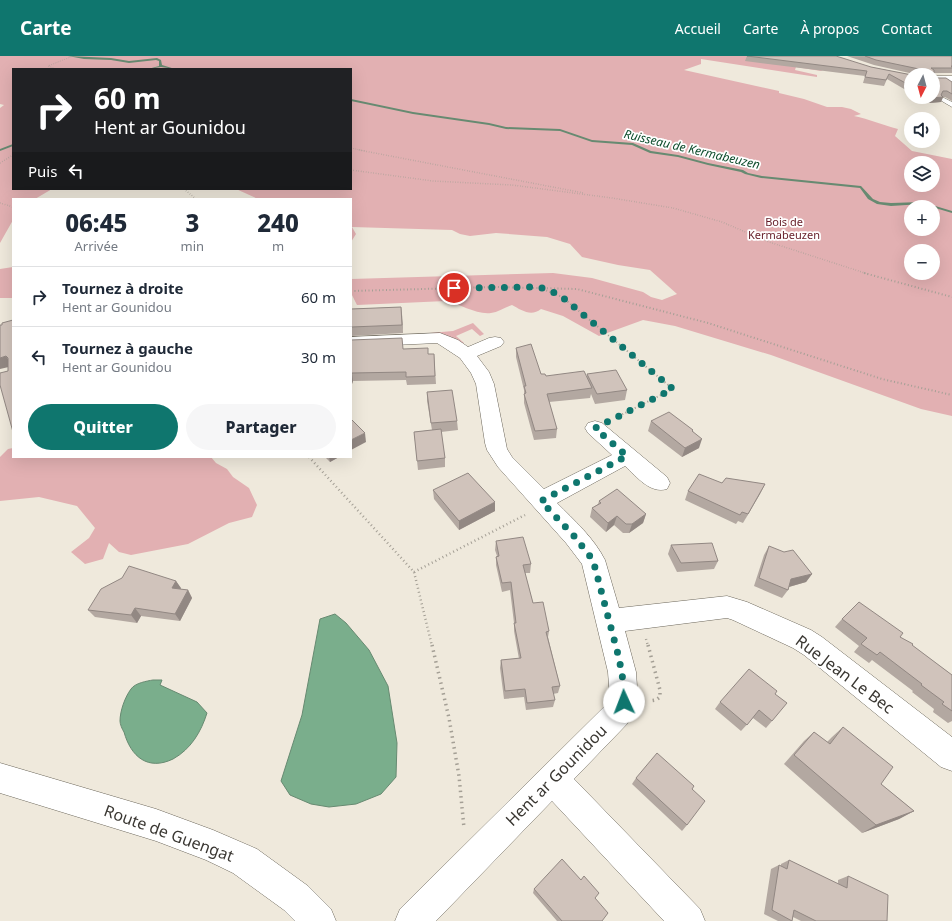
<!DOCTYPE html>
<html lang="fr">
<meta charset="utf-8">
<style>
:root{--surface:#fff;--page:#f6f6f7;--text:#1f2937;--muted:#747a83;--line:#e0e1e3;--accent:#0f766e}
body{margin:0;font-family:"Noto Sans",sans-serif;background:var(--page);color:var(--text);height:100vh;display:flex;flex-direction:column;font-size:15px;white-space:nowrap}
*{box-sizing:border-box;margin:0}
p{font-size:13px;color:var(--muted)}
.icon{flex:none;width:22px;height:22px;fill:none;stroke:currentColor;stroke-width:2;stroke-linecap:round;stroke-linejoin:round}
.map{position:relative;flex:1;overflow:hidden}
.sheet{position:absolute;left:12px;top:142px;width:340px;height:260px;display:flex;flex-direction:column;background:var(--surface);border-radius:0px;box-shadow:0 4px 16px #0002}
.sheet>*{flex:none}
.hud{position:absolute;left:12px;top:12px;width:340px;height:122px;border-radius:0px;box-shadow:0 4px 16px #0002;background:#202124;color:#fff;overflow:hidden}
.needle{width:26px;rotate:186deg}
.controls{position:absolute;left:904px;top:12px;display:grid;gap:8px}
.controls a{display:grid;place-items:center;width:36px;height:36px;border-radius:50%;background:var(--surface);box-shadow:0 4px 16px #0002;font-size:20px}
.pin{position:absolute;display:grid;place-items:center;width:34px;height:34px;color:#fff;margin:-17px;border:2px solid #fff;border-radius:50%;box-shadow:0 1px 4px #0007}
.me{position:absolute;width:44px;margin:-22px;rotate:358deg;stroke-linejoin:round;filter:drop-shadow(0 0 3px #0008)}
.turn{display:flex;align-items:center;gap:14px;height:84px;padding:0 16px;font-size:18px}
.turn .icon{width:52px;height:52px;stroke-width:2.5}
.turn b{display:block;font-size:28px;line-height:34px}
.then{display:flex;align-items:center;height:38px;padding:0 16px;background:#0003;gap:8px;font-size:15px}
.eta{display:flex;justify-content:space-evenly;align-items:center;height:68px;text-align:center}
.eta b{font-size:24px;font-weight:800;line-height:28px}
.action{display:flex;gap:8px;margin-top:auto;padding:8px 16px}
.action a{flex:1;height:46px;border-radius:24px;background:var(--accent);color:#fff;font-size:16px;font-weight:800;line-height:46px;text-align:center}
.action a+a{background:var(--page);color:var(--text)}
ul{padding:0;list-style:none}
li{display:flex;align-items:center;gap:12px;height:60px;padding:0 16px;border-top:1px solid var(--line)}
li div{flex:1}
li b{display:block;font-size:15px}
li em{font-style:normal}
header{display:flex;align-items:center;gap:24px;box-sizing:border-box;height:56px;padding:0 20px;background:var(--accent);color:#fff}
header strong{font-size:19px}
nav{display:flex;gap:22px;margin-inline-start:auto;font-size:14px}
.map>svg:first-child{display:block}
</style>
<header>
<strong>Carte</strong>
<nav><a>Accueil</a><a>Carte</a><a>À propos</a><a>Contact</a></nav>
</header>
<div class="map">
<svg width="952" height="865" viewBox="0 0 952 865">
<rect width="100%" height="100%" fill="#efe9dc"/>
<!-- green -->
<g fill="#e2b0b2" fill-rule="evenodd">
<path d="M0,0H822L825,13L821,15L796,11L795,14L817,19V21L701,3V8L684,14L779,35V37L804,43L827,51H842L851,53L861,58L854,60C869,63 883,69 898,73L895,80L912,95L952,103V360L921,353L771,299L675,270L643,264L599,280L563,260L541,253C531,261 521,254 512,249C505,251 498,256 491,257C477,259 460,248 446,245L357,249L351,237V223L553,217L592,222L643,236L651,241L662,244L677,238L650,214L618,209L582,201L570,188L547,181L496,177L470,180L460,178L452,174L352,171L356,178L351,186V143H258L236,133H351V13H13V133H52L35,143H13V164L0,187V52L4,49L0,48ZM911,107H933V129H911ZM911,151H933V173H911ZM911,195H933V217H911Z"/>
<polygon points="13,211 13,242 0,242 0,213"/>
<polygon points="473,267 484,278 480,280 472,273 456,280 464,287 458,288 450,281 430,277 453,275"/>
<polygon points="13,392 13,401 211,401 216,407 227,413 233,421 249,432 257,449 252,461 229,467 188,488 131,499 119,496 109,487 103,503 85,508 71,496 89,482 95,472 77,450 39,441 0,445 0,401 8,393"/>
</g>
<!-- water -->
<g fill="#7aae8c" stroke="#678a71">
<polygon points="335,558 346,567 369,594 388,630 397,687 396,721 381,738 356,748 329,751 311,748 290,739 281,725 302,659 320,563"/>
<path d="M153,624H162L160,629L197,646L207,657C201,676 191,693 173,703C148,715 131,701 124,676C122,673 120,668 120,665C120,655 125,641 131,633C135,627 147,625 153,624Z"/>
</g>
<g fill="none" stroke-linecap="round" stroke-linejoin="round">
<!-- stream -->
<g fill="#678a71" fill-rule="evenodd">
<polygon points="68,0 111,2 129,5 157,2 161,4 162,9 175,13 161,11 148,13 159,10 159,5 156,4 129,7 111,4 84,3"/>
<polygon points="195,12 203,13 193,13"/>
<polygon points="351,43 413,56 489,67 506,71 560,73 592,84 633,87 651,95 678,99 708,107 743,114 748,117 762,120 861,130 873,143 880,146 891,147 922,146 952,155 952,157 922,148 891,150 877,148 868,143 860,132 761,122 745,118 741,116 708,109 678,101 650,97 632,89 592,86 560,75 506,73 489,69 413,58 351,45"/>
<polygon points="13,88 13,90 0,95 0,93"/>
</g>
<!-- service casing -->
<g stroke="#6d685c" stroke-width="1">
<polygon id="service" points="940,42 944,42 952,46 952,51 940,44"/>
</g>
<!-- minor casing -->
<g stroke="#6d685c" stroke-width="1">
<g id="minor">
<rect x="933" y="20" width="19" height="6"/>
<path d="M440,277L458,284L468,291L489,282L495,281L501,282L504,286L501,290L477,300L489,316L494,328L507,393L512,401L544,433L612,399L588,377L585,372L588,367L595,365L602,367L667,421L670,427L667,433C650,438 637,421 625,410L557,447C574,464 594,482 605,504L619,552L727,540L747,546L811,574L822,581L952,681V715L941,711L804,599L793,592L733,564L727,562L625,575L636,616L638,646L627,668L574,723L700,853L705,865H664L552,745L436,865H395L400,853L607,648L610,643L608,616L582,508L566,487L498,411L487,394L485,387L476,328L471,317L460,302L437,287L351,291V281Z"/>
<polygon points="0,707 156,753 213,774 257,793 308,830 331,853 336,865 295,865 284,854 233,817 206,804 156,785 0,737"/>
</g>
</g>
<!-- path-far4 -->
<g stroke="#a49f95" stroke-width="1" stroke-dasharray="0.5 1.5" stroke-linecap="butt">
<polyline points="56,13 48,10 73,0"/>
<polyline points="351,92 365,95"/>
</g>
<!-- path-far3 -->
<g stroke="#a49f95" stroke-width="1.5" stroke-dasharray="0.5 2" stroke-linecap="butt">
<polyline points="359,94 584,137"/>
<polyline points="0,107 13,99"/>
<polyline points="351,114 433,125 512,129 612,142 673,152 722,166 769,186 868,218"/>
<polyline points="184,133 196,143"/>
<polyline points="0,147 13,151"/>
</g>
<!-- path-far2 -->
<g stroke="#a49f95" stroke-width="2" stroke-dasharray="1 2.5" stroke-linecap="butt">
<polyline points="864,217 952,241"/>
<polyline points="543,233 562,241 673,333 615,362"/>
<polyline points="351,235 495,231 577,233 708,267 882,323 952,339"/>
</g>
<!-- path-far1 -->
<g stroke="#a49f95" stroke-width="2.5" stroke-dasharray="1 3" stroke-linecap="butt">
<polyline points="309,401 414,516 432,590"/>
<polyline points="414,516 525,459"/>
<polyline points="646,583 648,590"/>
</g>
<!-- path -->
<g stroke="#a49f95" stroke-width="3.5" stroke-dasharray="1.5 4" stroke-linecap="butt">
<polyline points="432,589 449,662 459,720 464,772"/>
<polyline points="648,589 660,634 660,641 656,644 650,645"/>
</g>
<!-- service -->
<use href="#service" fill="#fff" fill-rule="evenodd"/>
<!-- minor -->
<use href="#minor" fill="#fff" fill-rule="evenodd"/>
</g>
<!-- wall -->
<g fill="#b3a8a1">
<polygon points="747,0 871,11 911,19 911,37 887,23 884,30 863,27 865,20 745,5"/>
<polygon points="847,0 952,0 952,17 934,17 934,22 952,26 952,45 945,41 943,41 941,46 929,47 919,41 933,41 914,18 874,9"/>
<polygon points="401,251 403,277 351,280 351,253"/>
<polygon points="351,284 428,298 434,298 436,328 407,329 406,324 353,325 351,331"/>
<polygon points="516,292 541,318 546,320 587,322 587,318 627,334 625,344 595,348 591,338 590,342 549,346 557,373 556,382 534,384 524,347 524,334 516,301"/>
<polygon points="427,336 457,365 458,374 441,376 445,402 445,411 418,414 414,376 432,374 427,345"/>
<polygon points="651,365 693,374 693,375 699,392 682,401 648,375"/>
<polygon points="325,401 339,401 330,406"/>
<polygon points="722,427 765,428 743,467 738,465 736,468 685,444 688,435"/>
<polygon points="433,434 495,455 459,474 434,443"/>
<polygon points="599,445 646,458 643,467 629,477 623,477 614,469 606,476 590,461 592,452 598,448"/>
<polygon points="496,485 531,508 530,517 525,517 533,547 549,575 548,581 560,630 558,637 553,638 555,644 553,651 526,654 524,641 504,643 500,612 501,604 519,603 514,575 514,567 510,534 502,536 496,509 496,501 497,500 495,494"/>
<polygon points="671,489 718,505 714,513 677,516 668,498"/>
<polygon points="769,490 812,518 806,526 789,531 788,534 782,542 754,530 764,499"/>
<polygon points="176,525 181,533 188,534 192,542 180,565 141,560 137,567 95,561 88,554"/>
<polygon points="842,563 900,581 952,619 952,665 948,667 933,656 934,653 912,636 913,635 872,604 869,607 854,596 859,590 835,571"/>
<polygon points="775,638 772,665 766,672 753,662 741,675 715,653 720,646"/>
<polygon points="843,671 881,728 914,755 899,763 862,777 784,708 804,685 814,676 827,686 832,681"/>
<polygon points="636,722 692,733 687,769 682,775 632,728"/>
<polygon points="789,804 838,828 838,824 848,820 887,865 801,865 793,861 792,865 778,865 764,858 771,813 779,809 781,810 781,808"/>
<polygon points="534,833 595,842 602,865 557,865 533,837"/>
</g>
<!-- shaded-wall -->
<g fill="#928883">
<polygon points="943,41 941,46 929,47 932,42"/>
<polygon points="401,251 402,258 403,277 402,269"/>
<polygon points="6,300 13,310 0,313 0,302"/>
<polygon points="352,317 353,325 351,331 351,319"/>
<polygon points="365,377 366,386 351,394 351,384"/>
<polygon points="702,383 699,392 682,401 685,392"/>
<polygon points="329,401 339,401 330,406"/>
<polygon points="765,428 760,438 743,467 748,458"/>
<polygon points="495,446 495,455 459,474 459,465"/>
<polygon points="646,458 643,467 629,477 632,468"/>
<polygon points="617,460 614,469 606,476 608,467"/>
<polygon points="812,518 806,526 785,532 791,523"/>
<polygon points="176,525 181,532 177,539 172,532"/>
<polygon points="188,534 192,542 180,565 175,558"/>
<polygon points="135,552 141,560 137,567 131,559"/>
<polygon points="914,755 899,763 862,777 876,769"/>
</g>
<!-- building -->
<g fill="#d0c3bb" stroke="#928883">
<polygon points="747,0 836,0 871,11 912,19 911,19 911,30 889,18 886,24 865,21 867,15"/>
<polygon points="865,0 952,0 952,10 951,10 952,11 952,12 931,12 934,14 934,22 946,22 952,26 952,38 947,35 943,35 941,39 943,41 932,42 931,41 933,41 933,19 913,19 915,15 918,15 919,13 876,4"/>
<polygon points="401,251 402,269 351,271 351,253"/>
<polygon points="13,264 13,376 0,329 0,317 8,315 8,302 6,300 0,302 0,269 2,269 2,267"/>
<polygon points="402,282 403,293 428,292 428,298 434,298 435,320 406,321 406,316 352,317 351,319 351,284"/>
<polygon points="531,288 541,318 545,318 546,320 584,315 592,332 547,338 557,373 535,375 524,338 526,337 524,330 526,330 516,292"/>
<polygon points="616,314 627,334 597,338 587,318"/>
<polygon points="452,334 457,365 431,367 427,336"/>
<polygon points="669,356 693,374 692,375 702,383 685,392 651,365"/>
<polygon points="351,363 365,377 351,384"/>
<polygon points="441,373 445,402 417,405 414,376"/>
<polygon points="468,417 495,446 459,465 433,434"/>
<polygon points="699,418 722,427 726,422 765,428 748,458 742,456 740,459 688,435"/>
<polygon points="617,433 646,458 632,468 626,468 617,460 608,467 592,452 601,447 599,445"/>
<polygon points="523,481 531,508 523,509 533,547 543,546 549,575 546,576 560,630 552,631 555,644 527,647 525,633 505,635 501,604 521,602 514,567 516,567 511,526 502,527 496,501 499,500 496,485"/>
<polygon points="712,487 718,505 681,507 671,489"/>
<polygon points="769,490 784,496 793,494 812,518 791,523 788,534 759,522"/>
<polygon points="129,510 176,525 172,532 188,534 175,558 135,552 131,559 88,554 101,533 122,522"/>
<polygon points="859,546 903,577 900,581 913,588 912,589 952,619 952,655 942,648 944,646 921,629 922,628 880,596 877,599 861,588 867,582 842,563"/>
<polygon points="749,613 777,635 775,638 787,647 772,665 759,654 747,669 720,646"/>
<polygon points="843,671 893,711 881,728 914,755 876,769 794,699 814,676 830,688"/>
<polygon points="657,697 694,730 692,733 705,745 687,769 636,722"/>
<polygon points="562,803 581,824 584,820 599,837 595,842 608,857 602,865 562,865 534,833"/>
<polygon points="789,804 847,832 848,820 888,839 887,865 816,865 794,854 792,865 772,854 779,809 787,813"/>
</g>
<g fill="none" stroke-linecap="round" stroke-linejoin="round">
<!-- route -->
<polyline stroke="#0f766e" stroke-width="7" stroke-dasharray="0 12.6" points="454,232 539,231 553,236 562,241 673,333 595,372 627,400 541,445 574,480 593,504 619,602 624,630 624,646"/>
</g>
<g text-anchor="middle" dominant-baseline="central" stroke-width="3.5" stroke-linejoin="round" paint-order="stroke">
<!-- far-park labels -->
<g font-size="11" fill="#651c27" stroke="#fff">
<text x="784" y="165">Bois de<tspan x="784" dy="13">Kermabeuzen</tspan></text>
</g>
<!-- far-water labels -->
<g font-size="12" font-style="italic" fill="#0e4d2d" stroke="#fff">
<text transform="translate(692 93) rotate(13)">Ruisseau de Kermabeuzen</text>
</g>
<!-- near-street labels -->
<g font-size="16" fill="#3a3732" stroke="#fff">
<text transform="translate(845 618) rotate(37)">Rue Jean Le Bec</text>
<text transform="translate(556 719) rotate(-45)">Hent ar Gounidou</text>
<text transform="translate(169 777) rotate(20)">Route de Guengat</text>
</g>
</g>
</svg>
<div class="controls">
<a><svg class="needle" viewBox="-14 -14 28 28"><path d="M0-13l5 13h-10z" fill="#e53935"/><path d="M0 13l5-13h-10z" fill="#747a83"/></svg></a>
<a><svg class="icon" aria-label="sound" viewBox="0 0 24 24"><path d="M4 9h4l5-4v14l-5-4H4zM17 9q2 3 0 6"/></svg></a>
<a><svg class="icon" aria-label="layers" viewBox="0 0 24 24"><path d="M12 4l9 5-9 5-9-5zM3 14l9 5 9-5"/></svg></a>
<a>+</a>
<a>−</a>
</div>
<div class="pin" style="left:454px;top:232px;background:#d93025"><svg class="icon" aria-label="arrive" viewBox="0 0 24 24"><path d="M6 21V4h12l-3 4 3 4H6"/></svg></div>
<svg class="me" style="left:624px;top:646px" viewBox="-20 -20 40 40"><circle r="19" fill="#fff"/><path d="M0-13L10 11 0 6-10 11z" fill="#0f766e"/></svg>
<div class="hud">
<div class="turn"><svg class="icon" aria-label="right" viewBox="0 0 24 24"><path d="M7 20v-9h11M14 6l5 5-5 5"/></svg><div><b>60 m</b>Hent ar Gounidou</div></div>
<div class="then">Puis<svg class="icon" aria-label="left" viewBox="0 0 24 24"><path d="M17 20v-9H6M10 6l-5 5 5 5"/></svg></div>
</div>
<section class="sheet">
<div class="eta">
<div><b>06:45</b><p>Arrivée</p></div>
<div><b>3</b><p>min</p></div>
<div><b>240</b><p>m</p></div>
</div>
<ul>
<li><svg class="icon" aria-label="right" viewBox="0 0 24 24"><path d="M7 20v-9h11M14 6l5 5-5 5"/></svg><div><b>Tournez à droite</b><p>Hent ar Gounidou</p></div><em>60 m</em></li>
<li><svg class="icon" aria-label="left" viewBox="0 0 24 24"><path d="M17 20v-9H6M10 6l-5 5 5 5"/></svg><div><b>Tournez à gauche</b><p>Hent ar Gounidou</p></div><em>30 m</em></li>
</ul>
<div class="action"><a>Quitter</a><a>Partager</a></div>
</section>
</div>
